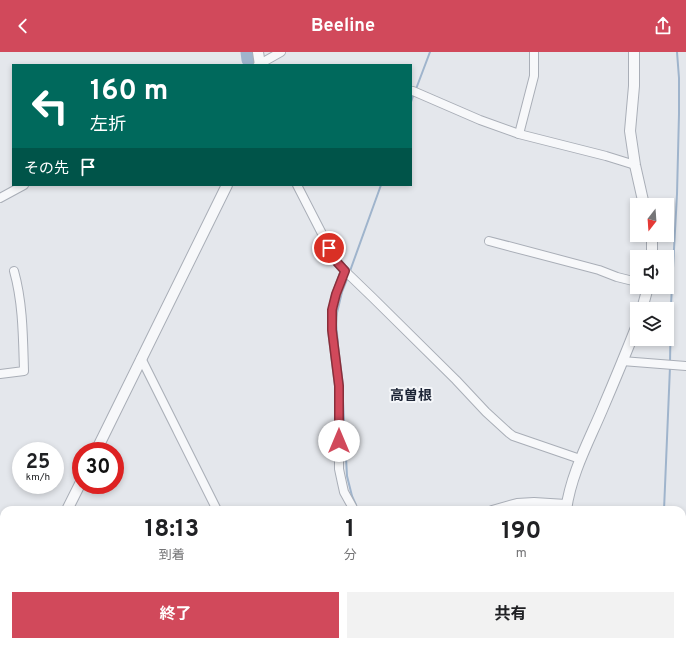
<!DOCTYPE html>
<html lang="ja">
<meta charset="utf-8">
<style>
:root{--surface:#fff;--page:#f2f2f2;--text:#202124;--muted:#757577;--accent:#d1495b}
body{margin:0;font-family:Overpass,"Noto Sans JP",sans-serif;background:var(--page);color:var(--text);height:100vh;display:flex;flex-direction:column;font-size:15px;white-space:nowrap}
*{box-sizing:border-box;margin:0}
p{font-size:13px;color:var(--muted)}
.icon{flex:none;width:22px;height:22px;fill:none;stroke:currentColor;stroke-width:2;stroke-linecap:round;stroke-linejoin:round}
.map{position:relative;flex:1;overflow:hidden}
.details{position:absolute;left:0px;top:454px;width:686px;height:140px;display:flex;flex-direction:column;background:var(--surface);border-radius:12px 12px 0 0;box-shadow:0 2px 6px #0003}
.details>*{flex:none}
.banner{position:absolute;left:12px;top:12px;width:400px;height:122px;border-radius:0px;box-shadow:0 2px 6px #0003;background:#00695c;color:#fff;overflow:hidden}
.needle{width:26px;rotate:197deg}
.buttons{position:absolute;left:630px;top:146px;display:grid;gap:8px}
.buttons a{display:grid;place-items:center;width:44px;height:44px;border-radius:0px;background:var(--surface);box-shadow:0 2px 6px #0003;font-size:20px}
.speed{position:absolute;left:12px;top:390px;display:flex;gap:8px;font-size:20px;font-weight:700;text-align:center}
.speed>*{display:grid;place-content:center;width:52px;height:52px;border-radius:50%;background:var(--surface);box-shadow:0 2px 6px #0003;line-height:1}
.speed small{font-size:10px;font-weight:400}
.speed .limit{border:6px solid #d22;background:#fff;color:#111}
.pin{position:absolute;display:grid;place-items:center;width:34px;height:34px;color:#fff;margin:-17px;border:2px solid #fff;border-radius:50%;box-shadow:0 1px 4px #0007}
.me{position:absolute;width:44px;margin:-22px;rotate:0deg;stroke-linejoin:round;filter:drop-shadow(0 0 3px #0008)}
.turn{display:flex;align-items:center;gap:14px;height:84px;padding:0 12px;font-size:18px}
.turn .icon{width:52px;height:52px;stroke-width:2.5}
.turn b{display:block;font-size:28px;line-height:34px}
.then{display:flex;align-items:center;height:38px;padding:0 12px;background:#0003;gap:8px;font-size:15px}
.eta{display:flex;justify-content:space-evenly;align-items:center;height:68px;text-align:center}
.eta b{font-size:24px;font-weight:700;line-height:28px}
.cta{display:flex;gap:8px;margin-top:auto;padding:8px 12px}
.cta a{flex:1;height:46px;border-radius:0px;background:var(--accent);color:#fff;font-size:16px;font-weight:700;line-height:46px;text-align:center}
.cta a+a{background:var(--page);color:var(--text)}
header{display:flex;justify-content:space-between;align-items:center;height:52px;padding:0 12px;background:var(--accent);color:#fff;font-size:18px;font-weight:700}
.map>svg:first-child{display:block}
</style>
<header><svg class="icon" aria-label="back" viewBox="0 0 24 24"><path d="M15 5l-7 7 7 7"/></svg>Beeline<svg class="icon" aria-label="share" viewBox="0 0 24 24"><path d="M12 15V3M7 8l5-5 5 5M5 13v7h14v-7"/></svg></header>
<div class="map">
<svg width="686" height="594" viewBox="0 0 686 594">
<rect width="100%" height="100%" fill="#e4e7ec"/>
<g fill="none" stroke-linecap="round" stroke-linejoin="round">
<!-- stream -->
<g stroke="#9fb4cc" stroke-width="2">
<polyline points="416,37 430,0"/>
<polyline points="411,50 414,41"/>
<polyline points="350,219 381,133"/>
<polyline points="336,265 342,240 348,225"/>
<polyline points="336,272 338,291"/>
<polyline points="670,311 671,253 677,142 679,62 679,26 677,0"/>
<polyline points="343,349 347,424 352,444 356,453"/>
<polyline points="664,458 670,315"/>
<polyline points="0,517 4,518"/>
<polyline points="72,590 76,594"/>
<polyline points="413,590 414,594"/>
<polyline points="658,594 658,590"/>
</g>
<!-- river -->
<polyline stroke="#9fb4cc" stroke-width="13" points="247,0 248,8"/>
<!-- minor casing -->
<g stroke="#a9aeb7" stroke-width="10">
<g id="minor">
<polyline points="258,13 281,0"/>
<polyline points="413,39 480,68 519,82 606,104 635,113"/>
<polyline points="519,82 534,24 534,0"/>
<polyline points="297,133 336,209 345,219 372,245 456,328 486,360 509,381 513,384 580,407"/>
<polyline points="0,146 24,133"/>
<polyline points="489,189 599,218 617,225 637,230"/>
<polyline points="345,219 336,243 333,257 332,278 339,334 339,417 342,431 344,440 354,458"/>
<polyline points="141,306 217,458"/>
<polyline points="622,309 686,314"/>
<path d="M0,322L24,319C23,286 23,251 14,219"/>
<polyline points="492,458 517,451 534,450 566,452"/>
<polyline points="0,508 4,510"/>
<polyline points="82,590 85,594"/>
<polyline points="289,590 292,594"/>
<polyline points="477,590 478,594"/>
<polyline points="191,594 199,590"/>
</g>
</g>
<!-- tertiary casing -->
<g stroke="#a9aeb7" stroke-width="12">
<g id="tertiary">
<polyline points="258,0 260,13"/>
<polyline points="634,0 634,34 630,79 635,113 644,153"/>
<polyline points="652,183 652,205"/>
<polyline points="642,257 648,235"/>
<polyline points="96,399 227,133"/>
<polyline points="67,458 81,430"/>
<path d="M566,458C571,422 588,391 602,358C614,330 626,301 637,273"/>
<polyline points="592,590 592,594"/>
<polyline points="0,594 4,586"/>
</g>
</g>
<!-- minor -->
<use href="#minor" stroke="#f7f8fa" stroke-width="8"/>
<!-- tertiary -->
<use href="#tertiary" stroke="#f7f8fa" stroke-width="10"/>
</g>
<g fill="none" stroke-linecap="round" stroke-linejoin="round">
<!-- route casing -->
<g stroke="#882f3b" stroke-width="10">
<polyline id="route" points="329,196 336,209 345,219 336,242 332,258 332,278 339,334 339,389"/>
</g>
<!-- route -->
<use href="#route" stroke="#d1495b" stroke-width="7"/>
</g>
<g text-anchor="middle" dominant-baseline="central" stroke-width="4" stroke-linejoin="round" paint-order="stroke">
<!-- quarter labels -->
<g font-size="14" font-weight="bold" fill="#1d2536" stroke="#f4f6f9">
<text x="411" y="344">高曽根</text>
</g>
</g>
</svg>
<div class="buttons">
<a><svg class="needle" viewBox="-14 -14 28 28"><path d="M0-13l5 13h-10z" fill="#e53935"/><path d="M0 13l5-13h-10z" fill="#757577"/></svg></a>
<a><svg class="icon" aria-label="sound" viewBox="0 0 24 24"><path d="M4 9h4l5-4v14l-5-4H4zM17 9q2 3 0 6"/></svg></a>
<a><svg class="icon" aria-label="layers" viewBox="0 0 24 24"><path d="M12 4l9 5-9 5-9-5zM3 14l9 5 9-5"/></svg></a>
</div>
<div class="speed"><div>25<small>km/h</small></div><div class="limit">30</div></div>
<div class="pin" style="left:329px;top:196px;background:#d93025"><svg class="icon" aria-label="arrive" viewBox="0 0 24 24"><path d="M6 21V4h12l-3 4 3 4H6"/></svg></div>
<svg class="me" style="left:339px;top:389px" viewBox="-20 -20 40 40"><circle r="19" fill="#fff"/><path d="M0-13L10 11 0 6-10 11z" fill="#d1495b"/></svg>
<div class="banner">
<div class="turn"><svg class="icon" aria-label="left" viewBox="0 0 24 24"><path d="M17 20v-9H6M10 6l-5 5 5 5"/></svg><div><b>160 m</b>左折</div></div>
<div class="then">その先<svg class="icon" aria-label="arrive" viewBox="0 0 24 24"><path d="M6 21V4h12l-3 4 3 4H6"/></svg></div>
</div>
<section class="details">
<div class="eta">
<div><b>18:13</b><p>到着</p></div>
<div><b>1</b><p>分</p></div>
<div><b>190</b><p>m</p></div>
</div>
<div class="cta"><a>終了</a><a>共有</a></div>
</section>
</div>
